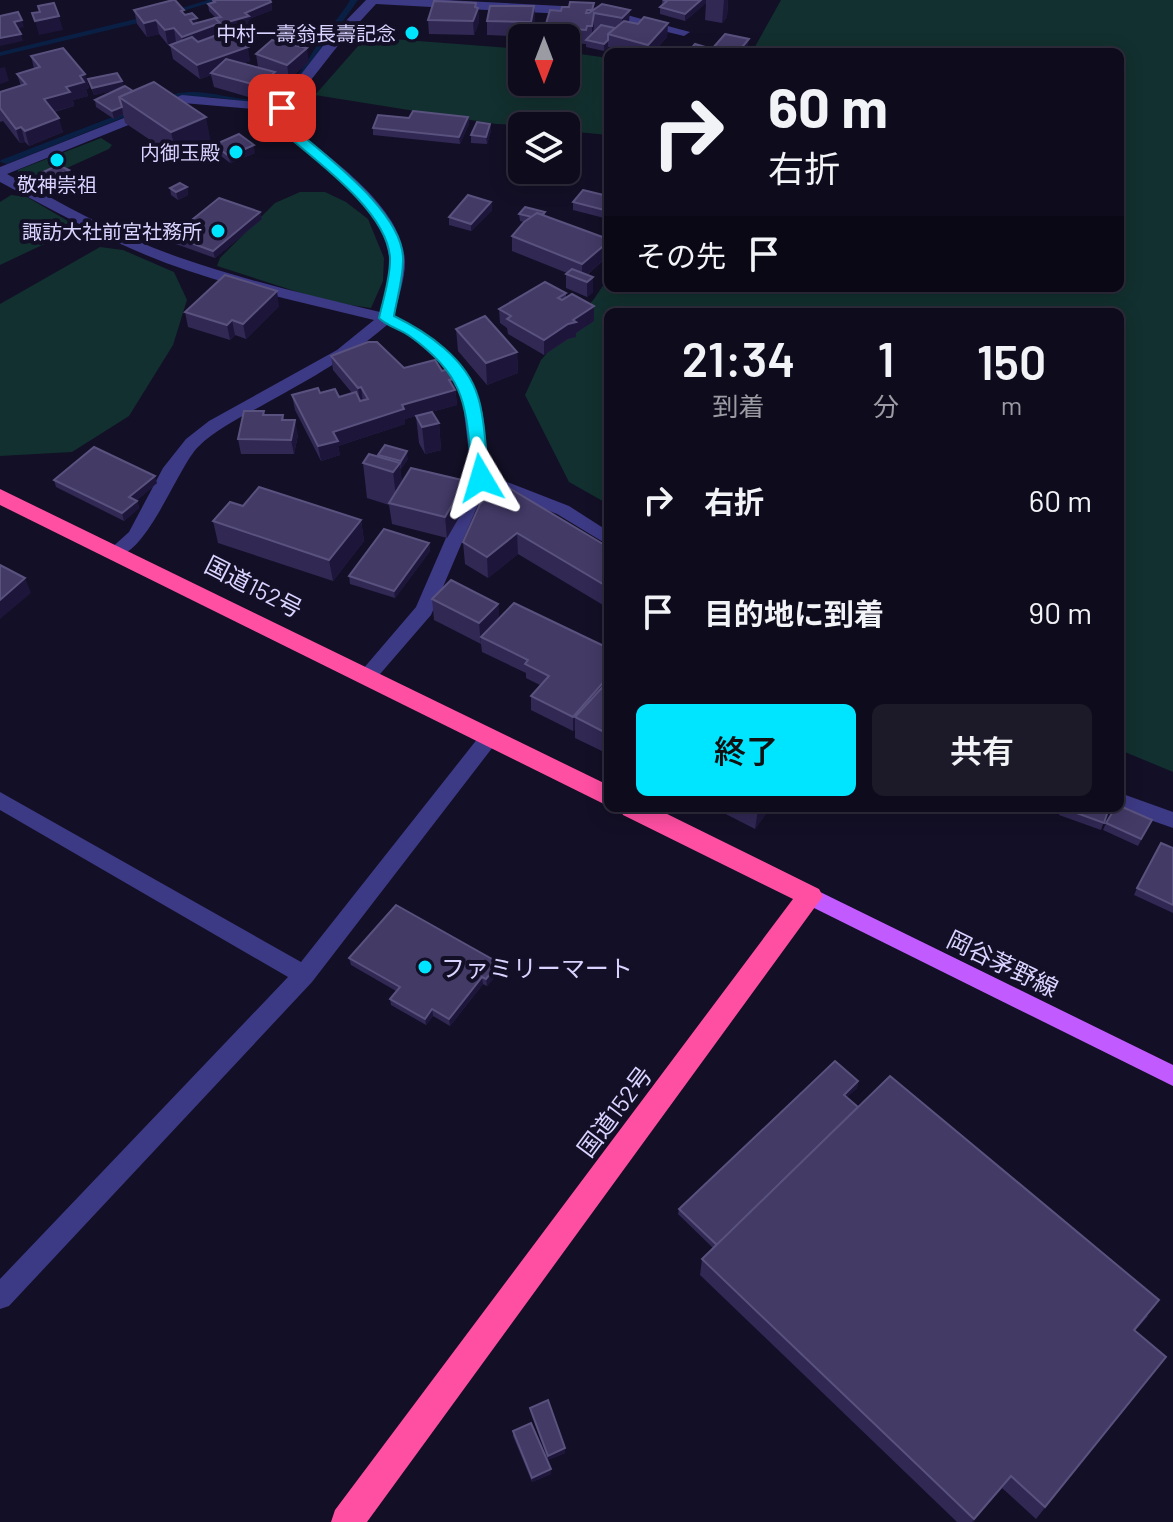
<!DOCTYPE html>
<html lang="ja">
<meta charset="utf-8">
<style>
:root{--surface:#0e0b1c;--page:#1c1929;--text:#f1f3f6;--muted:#9b9ba3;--line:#2e2b3b;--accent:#00e5ff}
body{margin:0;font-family:Barlow,"Noto Sans JP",sans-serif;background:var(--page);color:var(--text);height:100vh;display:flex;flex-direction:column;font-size:30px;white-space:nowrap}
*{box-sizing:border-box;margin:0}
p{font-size:26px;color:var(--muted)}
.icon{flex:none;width:44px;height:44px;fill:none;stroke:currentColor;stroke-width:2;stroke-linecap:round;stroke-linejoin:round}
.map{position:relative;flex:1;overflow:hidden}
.side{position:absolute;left:604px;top:308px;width:520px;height:504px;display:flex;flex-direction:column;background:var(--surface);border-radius:12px;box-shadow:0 4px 20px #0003,0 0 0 2px var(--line)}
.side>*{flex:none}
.banner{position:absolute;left:604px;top:48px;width:520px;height:244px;border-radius:12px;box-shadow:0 4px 20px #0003,0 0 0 2px var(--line);background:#0e0b1c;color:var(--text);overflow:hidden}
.needle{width:52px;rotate:180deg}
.buttons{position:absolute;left:508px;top:24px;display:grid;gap:16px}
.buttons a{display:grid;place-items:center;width:72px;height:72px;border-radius:12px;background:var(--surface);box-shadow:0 4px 20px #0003,0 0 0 2px var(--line);font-size:40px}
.pin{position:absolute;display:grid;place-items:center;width:68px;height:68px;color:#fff;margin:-34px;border-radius:16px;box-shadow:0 4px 12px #0006}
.me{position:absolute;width:88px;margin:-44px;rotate:353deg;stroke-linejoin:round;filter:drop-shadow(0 0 6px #0008)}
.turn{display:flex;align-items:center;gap:28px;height:168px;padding:0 32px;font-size:36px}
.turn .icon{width:104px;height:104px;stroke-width:2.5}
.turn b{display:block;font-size:56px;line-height:68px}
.then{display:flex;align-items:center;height:76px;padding:0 32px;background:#0003;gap:16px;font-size:30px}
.eta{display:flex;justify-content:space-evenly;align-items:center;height:136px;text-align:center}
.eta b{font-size:48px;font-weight:600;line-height:56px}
.action{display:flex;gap:16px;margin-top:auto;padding:16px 32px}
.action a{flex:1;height:92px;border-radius:12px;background:var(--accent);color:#111;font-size:32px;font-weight:600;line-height:92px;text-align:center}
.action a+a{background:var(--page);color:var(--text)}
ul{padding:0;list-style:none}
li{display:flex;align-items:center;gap:24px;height:112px;padding:0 32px}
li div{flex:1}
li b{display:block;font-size:30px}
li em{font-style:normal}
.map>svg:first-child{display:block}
</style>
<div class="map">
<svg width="1173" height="1522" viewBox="0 0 1173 1522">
<rect width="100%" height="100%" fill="#130f26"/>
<!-- green -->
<g fill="#12302f">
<polygon points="781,0 1173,0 1173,772 1120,750 1120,312 608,312 608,504 569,482 525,395 541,360 594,299 608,278 608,288 1120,288 1120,52 752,52"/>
<polygon points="366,37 522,49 522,82 566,82 566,52 608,58 608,135 566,131 566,126 496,124 315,95"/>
<polygon points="101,138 112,145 109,149 38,181 31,181 17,174 18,170"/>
<polygon points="300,192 325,192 346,202 368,219 384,258 383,281 371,308 329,302 217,266 220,258 275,203"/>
<polygon points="11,195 27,197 73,224 72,231 0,265 0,202"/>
<polygon points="100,247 123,250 174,272 187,300 173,345 129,416 72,452 0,456 0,304"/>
</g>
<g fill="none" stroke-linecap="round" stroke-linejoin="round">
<!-- stream -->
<g fill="#0a1f44" fill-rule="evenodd">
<polygon points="208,0 220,0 169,15 165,13"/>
<path d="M350,0H358L301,81L283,97L273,102L259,103L210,97H187L161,103L157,101C196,79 231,105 267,98C295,92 308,56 324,35C333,23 343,13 350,0Z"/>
<polygon points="152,15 156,17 155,19 0,56 0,52"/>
<polygon points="133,109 140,111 7,164 0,162 1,160"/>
</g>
<!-- minor -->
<g fill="#3d3a85" fill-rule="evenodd">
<path d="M366,0H445L601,8L690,32L684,36L601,16L376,4L340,43L289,108V124C327,157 403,205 405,262C405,280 398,298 394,316C428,332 464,358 478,395C486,418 486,450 489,475L569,506L608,531V545L557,514L486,486L431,615L374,681L367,683L357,676L416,607L472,478L462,396L447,369L409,335L387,325C348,358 315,376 270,401C246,415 218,427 198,447C177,468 143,565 111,555L108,551L129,532L163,468L186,439L209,421L337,350L374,320C304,303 233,288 166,263C108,241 54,211 0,182V167L182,95L278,104L330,37ZM183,103L275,111L277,128C316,162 382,200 389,257C392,275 384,294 380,312C312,296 244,280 178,257C118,236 63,204 7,174Z"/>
<polygon points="489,730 496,733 499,738 496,743 312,982 9,1306 0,1309 0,1279 288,977 0,810 0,792 301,962 482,733"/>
<polygon points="1120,793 1173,812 1173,828 1116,808 1120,808"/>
</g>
<!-- major -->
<polygon fill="#c25bff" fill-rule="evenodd" points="810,887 1173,1065 1173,1086 802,902 799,896 802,890"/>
<!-- highway -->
<g fill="#ff4fa3" fill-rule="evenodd">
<polygon points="0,489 608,785 608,806 0,505"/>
<polygon points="620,808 655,808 819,889 823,896 367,1522 331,1522 335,1510 793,899 623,815"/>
</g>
</g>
<!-- wall -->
<g fill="#312854">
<polygon points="212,0 271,2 272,10 249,19 250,23 222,32 222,33 245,40 250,61 244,63 258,67 256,54 309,62 289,79 275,74 277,86 262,101 214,87 211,75 200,79 173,59 170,45 176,42 168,45 159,34 147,37 137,24 134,10 185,15 198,23 216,18 209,11 208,4 213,3"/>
<polygon points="662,0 728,0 727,17 722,23 705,20 706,3 685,21 660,14 660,7 662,5"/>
<polygon points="594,3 594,10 602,4 629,22 638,24 668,23 667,37 654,52 624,52 608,47 604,51 586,47 586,44 566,43 566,38 545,38 545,27 561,11 569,7"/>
<polygon points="534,6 535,20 531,37 487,35 487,21"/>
<polygon points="476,7 478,8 479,22 474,35 429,34 428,20"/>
<polygon points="31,56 85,74 89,88 86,89 88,96 73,100 74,106 54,112 63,132 29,146 25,142 20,143 3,121 0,122 0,92 21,86 17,74 34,69"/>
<polygon points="88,79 122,81 123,87 211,143 177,158 125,123 123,114 114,119 96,107 95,100 116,90 94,95"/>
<polygon points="468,117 469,124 460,144 373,135 373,128 409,118"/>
<polygon points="490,124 491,131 487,144 471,143 471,135"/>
<polygon points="214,145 255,153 230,163 216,152"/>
<polygon points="43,172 71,178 55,186 45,180"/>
<polygon points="187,187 188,195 178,200 171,195 170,188"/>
<polygon points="608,196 608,219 573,210 573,202"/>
<polygon points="491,202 492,210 471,231 449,225 449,217"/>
<polygon points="260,212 262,219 215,258 173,243 172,236"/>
<polygon points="545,212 545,216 608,239 608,256 587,275 593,292 587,297 566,288 566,274 567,273 512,251 512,236 524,222 520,221 519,214"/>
<polygon points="566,293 566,298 594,306 594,321 576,333 576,337 568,339 544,355 508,334 507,328 500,323 499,309"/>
<polygon points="279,306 246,339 235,335 230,340 188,327 185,312"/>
<polygon points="456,329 517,352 518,373 487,385 458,351"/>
<polygon points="331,356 404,368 442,371 454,379 457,405 405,419 405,424 338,446 340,455 321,461 295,410 292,395 320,393 339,397 352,393 333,370"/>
<polygon points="265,415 283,415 284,420 298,435 294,454 241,454 238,439"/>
<polygon points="416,416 439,423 441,450 425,454 419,443"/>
<polygon points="378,455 408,459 401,469 400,468 402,483 468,502 447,538 392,524 389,505 367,498 363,463 379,457"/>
<polygon points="54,480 157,483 137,500 139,508 124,521 56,487"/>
<polygon points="480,504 608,547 608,608 518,554 488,578 465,564 463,542"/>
<polygon points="243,506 361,520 364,541 333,581 218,543 213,521"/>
<polygon points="429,543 430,551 395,598 350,584 349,576"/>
<polygon points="432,599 498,604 499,618 608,648 608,754 575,738 575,729 573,731 531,710 531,696 540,685 526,678 526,673 482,652 481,644 434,620"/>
<polygon points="714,808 770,808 755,829"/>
<polygon points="1062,808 1109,808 1101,830 1059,815"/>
<polygon points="1152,820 1138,846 1103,830 1106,823"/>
<polygon points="1173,848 1173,913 1134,895 1137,888"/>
<polygon points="349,958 499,963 500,970 487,986 483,984 450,1026 433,1016 426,1025 391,1005 390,999 396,991 351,965"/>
<polygon points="858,1081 857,1088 847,1097 858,1107 1148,1316 1135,1331 1166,1357 1036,1519 1002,1488 973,1522 957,1522 700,1275 702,1259 713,1248 678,1214 679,1209"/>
<polygon points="530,1408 565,1453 548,1460 531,1413"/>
<polygon points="513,1431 551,1474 532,1482 513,1436"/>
</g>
<!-- shaded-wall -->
<g fill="#1d163a">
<polygon points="701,0 706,0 706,3 685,21 685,14"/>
<polygon points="724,0 728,0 727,17 722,23"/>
<polygon points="271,2 272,10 249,19 250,23 222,32 223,37 185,51 182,37 190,20 197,18 199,31"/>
<polygon points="476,3 476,12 478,8 479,22 474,35 473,21"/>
<polygon points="594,3 594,27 592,40 592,10"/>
<polygon points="534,6 535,20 531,37 531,22"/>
<polygon points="630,10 629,23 622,32 622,18"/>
<polygon points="59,16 63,30 39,35 35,21"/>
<polygon points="22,20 24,27 16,29 14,22"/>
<polygon points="156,20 159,34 147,37 144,23"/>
<polygon points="668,23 667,37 654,52 648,52 648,45"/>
<polygon points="174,28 176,42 168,45 165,30"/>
<polygon points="21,34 23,41 0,46 0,38"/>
<polygon points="749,39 748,47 744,52 738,52"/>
<polygon points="245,40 246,47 248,47 250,61 214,74 211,73 211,75 200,79 197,65"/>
<polygon points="608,40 608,47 604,51 604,44"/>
<polygon points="307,48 309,62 289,79 287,65"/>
<polygon points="5,67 9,81 0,84 0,68"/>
<polygon points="275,72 277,86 262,101 260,86"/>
<polygon points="85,74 89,88 86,89 88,96 73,100 74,106 48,113 44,99 66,87 80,76"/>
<polygon points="122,81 123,89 94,95 92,88"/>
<polygon points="122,107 123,114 114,119 112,111"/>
<polygon points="206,117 211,143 177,158 171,132"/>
<polygon points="468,117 469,124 460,144 459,137"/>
<polygon points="59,118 63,132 29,146 25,131"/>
<polygon points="490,124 491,131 487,144 486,137"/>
<polygon points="21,127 25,142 20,143 16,129"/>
<polygon points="254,145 255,153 230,163 229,156"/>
<polygon points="69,170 71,178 55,186 53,178"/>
<polygon points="187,187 188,195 178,200 176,192"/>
<polygon points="491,202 492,210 471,231 471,224"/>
<polygon points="260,212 262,219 215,258 213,251"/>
<polygon points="608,242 608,256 582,279 582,264"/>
<polygon points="593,277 593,292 587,297 587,282"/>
<polygon points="277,291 279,306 246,339 243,324"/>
<polygon points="594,306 594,321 576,333 576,337 568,339 544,355 544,340"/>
<polygon points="232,320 235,335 230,340 227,325"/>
<polygon points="517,352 518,373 487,385 486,363"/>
<polygon points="454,379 457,405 405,419 405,424 338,446 340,455 321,461 318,446 333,432 402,405 449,380"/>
<polygon points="361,387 363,402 360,403 358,388"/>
<polygon points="295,420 298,435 294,454 291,440"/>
<polygon points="439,423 441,450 425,454 422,427"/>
<polygon points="407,451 408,459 401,469 401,461"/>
<polygon points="400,463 404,498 397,505 393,472"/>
<polygon points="155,476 157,483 131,505 129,497"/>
<polygon points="466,481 468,502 447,538 445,517"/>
<polygon points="137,501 139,508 124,521 122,513"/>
<polygon points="361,520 364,541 333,581 329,560"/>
<polygon points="517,533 518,554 488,578 487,557"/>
<polygon points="429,543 430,551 395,598 394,591"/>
<polygon points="25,578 31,593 0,619 0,600"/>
<polygon points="498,604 500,625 481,637 481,644 479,623"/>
<polygon points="608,677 608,691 575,717 575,729 573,731 573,717"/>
<polygon points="758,808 770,808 755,829 758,809"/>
<polygon points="499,963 500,970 487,986 486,979"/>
<polygon points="482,977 483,984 450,1026 449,1019"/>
<polygon points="432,1009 433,1016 426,1025 425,1019"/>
<polygon points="858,1081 857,1088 843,1101 844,1095"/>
<polygon points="565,1448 565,1453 548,1460 548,1456"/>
<polygon points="551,1469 551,1474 532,1482 532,1478"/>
<polygon points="1011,1476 1002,1488 973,1522 972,1522"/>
</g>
<!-- building -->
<g fill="#433a66" stroke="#5a527e" stroke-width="2">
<polygon points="173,0 175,0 184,10 181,11 185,15 192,13 197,18 190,20 193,24 215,18 220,23 182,37 174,28 165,30 156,20 144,23 134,10"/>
<polygon points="213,0 270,0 271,2 245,13 249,16 221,24 215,18 221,17 208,4 215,2"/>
<polygon points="663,0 701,0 685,14 660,7 667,1"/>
<polygon points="434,1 476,3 475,7 478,8 473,21 428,20"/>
<polygon points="570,2 594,3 592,10 587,10 586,13 589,13 602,4 630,10 622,18 594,13 592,26 587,26 586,30 545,27 550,10 561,11 562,7 569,7"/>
<polygon points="54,3 59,16 35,21 32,13 40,12 38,6"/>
<polygon points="490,6 534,6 531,22 487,21"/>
<polygon points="18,12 22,20 14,22 21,34 0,38 0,16"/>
<polygon points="644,17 668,23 648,45 608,34 624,21 638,24"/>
<polygon points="601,25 615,28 608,34 608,40 604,44 586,40"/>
<polygon points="230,30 245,40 240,42 248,47 197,65 170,45 192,37 198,42"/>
<polygon points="725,34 749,39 738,52 688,52 695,44 712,49"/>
<polygon points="272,40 307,48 287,65 256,54"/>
<polygon points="63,48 85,74 80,76 84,82 66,87 70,92 44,99 59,118 25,131 21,127 16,129 0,108 0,92 26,84 17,74 40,67 31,56"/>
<polygon points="226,59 275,72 260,86 211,73"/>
<polygon points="117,73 122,81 92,88 88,79"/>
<polygon points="154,82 206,117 171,132 119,97"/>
<polygon points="125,86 133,91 119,97 122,107 112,111 95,100"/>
<polygon points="413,111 468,117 459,137 373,128 378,115 409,118"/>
<polygon points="477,122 490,124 486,137 471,135"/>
<polygon points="239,134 254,145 229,156 214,145"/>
<polygon points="58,165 69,170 53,178 43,172"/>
<polygon points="180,183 187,187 176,192 170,188"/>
<polygon points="583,190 608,196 608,211 573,202"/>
<polygon points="468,195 491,202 471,224 449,217"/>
<polygon points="219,198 260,212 213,251 172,236"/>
<polygon points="525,207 545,212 542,215 537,213 532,217 519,214"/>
<polygon points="537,213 608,239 608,242 582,264 512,236 524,222"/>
<polygon points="572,269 593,277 587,282 566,274"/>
<polygon points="225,275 277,291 243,324 232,320 227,325 185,312"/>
<polygon points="545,282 566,293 558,298 562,300 572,294 594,306 573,320 576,322 568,324 544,340 507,319 511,316 499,309"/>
<polygon points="485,316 517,352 486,363 456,329"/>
<polygon points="368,342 377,342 404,368 435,360 442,371 448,369 454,379 449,380 455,390 402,405 404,409 333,432 338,441 318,446 292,395 318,388 320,393 335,389 339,397 356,392 360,401 368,399 361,387 358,388 331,356"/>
<polygon points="244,411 264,411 263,415 283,415 282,420 295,420 291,440 238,439"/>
<polygon points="432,412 439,423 422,427 416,416"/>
<polygon points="385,445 407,451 401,461 378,455"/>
<polygon points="94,447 155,476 129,497 137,501 122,513 54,480"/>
<polygon points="369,454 400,463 393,472 363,463"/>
<polygon points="411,468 466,481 445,517 389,503"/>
<polygon points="504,485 608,547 608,587 517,533 487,557 463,542 480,504"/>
<polygon points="259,487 361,520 329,560 213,521 230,502 243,506"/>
<polygon points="384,529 429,543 394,591 349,576"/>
<polygon points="0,565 25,578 0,600"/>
<polygon points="451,580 498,604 479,623 432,599"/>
<polygon points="514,603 608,648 608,677 573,717 531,696 549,676 525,664 528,660 481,637"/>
<polygon points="608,681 608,734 575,717"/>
<polygon points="1120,806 1152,820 1141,839 1106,823 1115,808 1120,808"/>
<polygon points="1063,808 1109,808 1104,823"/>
<polygon points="1161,843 1173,848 1173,905 1137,888"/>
<polygon points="396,905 499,963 486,979 482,977 449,1019 432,1009 425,1019 390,999 400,987 349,958"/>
<polygon points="835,1061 858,1081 844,1095 858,1107 717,1245 679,1209"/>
<polygon points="890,1076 1159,1300 1134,1330 1166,1357 1045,1507 1011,1476 974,1519 702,1259"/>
<polygon points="548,1400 565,1448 548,1456 530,1408"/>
<polygon points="531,1423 551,1469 532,1478 513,1431"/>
</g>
<!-- route -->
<path fill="#00e5ff" stroke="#0095a6" stroke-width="2" d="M277,106H286L289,124C322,154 405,212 403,261C403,279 397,298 394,316C427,332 467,359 478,397C486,422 485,452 489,478L487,482H475L473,478C465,412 471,380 411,337C401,329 388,327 379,318C383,300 391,276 390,257C386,209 312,158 278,128Z"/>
<!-- markers -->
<g fill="#00e5ff" stroke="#130f26" stroke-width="3">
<circle cx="412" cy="33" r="8"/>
<circle cx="236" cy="152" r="8"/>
<circle cx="57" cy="160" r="8"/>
<circle cx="218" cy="231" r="8"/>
<circle cx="425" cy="967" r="8"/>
</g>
<g text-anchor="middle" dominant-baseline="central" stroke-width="8" stroke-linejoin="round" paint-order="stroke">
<!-- far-poi labels -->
<g font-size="20" fill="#d9d4ff" stroke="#130f26" text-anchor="end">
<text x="396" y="33">中村一壽翁長壽記念</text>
<text x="220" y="152">内御玉殿</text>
<text x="57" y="184" text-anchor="middle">敬神崇祖</text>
<text x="202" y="231">諏訪大社前宮社務所</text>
</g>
<!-- street labels -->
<g font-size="24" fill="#d9d4ff" stroke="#130f26">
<text transform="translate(254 586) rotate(27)">国道152号</text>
<text transform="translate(1003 963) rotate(26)">岡谷茅野線</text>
<text transform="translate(614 1111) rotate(-53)">国道152号</text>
</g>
<!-- poi labels -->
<g font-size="24" fill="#d9d4ff" stroke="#130f26" text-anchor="start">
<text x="441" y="967">ファミリーマート</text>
</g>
</g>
</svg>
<div class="buttons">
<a><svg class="needle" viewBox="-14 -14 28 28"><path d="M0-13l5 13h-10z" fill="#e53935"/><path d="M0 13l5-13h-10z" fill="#9b9ba3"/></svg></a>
<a><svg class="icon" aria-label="layers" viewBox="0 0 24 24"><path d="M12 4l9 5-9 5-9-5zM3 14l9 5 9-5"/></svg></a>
</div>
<div class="pin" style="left:282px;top:108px;background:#d93025"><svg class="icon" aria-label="arrive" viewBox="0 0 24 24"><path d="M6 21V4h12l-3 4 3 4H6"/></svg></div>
<svg class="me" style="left:481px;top:478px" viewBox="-20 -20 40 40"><path d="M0-17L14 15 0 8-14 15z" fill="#00e5ff" stroke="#fff" stroke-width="4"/></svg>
<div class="banner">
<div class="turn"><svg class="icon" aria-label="right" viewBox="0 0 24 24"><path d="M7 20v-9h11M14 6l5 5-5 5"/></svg><div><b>60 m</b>右折</div></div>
<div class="then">その先<svg class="icon" aria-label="arrive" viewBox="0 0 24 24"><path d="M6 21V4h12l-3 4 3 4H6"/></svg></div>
</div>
<section class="side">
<div class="eta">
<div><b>21:34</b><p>到着</p></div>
<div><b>1</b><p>分</p></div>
<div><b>150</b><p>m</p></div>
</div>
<ul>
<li><svg class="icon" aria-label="right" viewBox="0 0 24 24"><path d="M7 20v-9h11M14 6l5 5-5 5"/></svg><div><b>右折</b></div><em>60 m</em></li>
<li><svg class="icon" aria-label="arrive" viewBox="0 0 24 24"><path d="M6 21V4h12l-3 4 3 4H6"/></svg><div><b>目的地に到着</b></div><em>90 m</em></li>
</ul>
<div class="action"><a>終了</a><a>共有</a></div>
</section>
</div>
